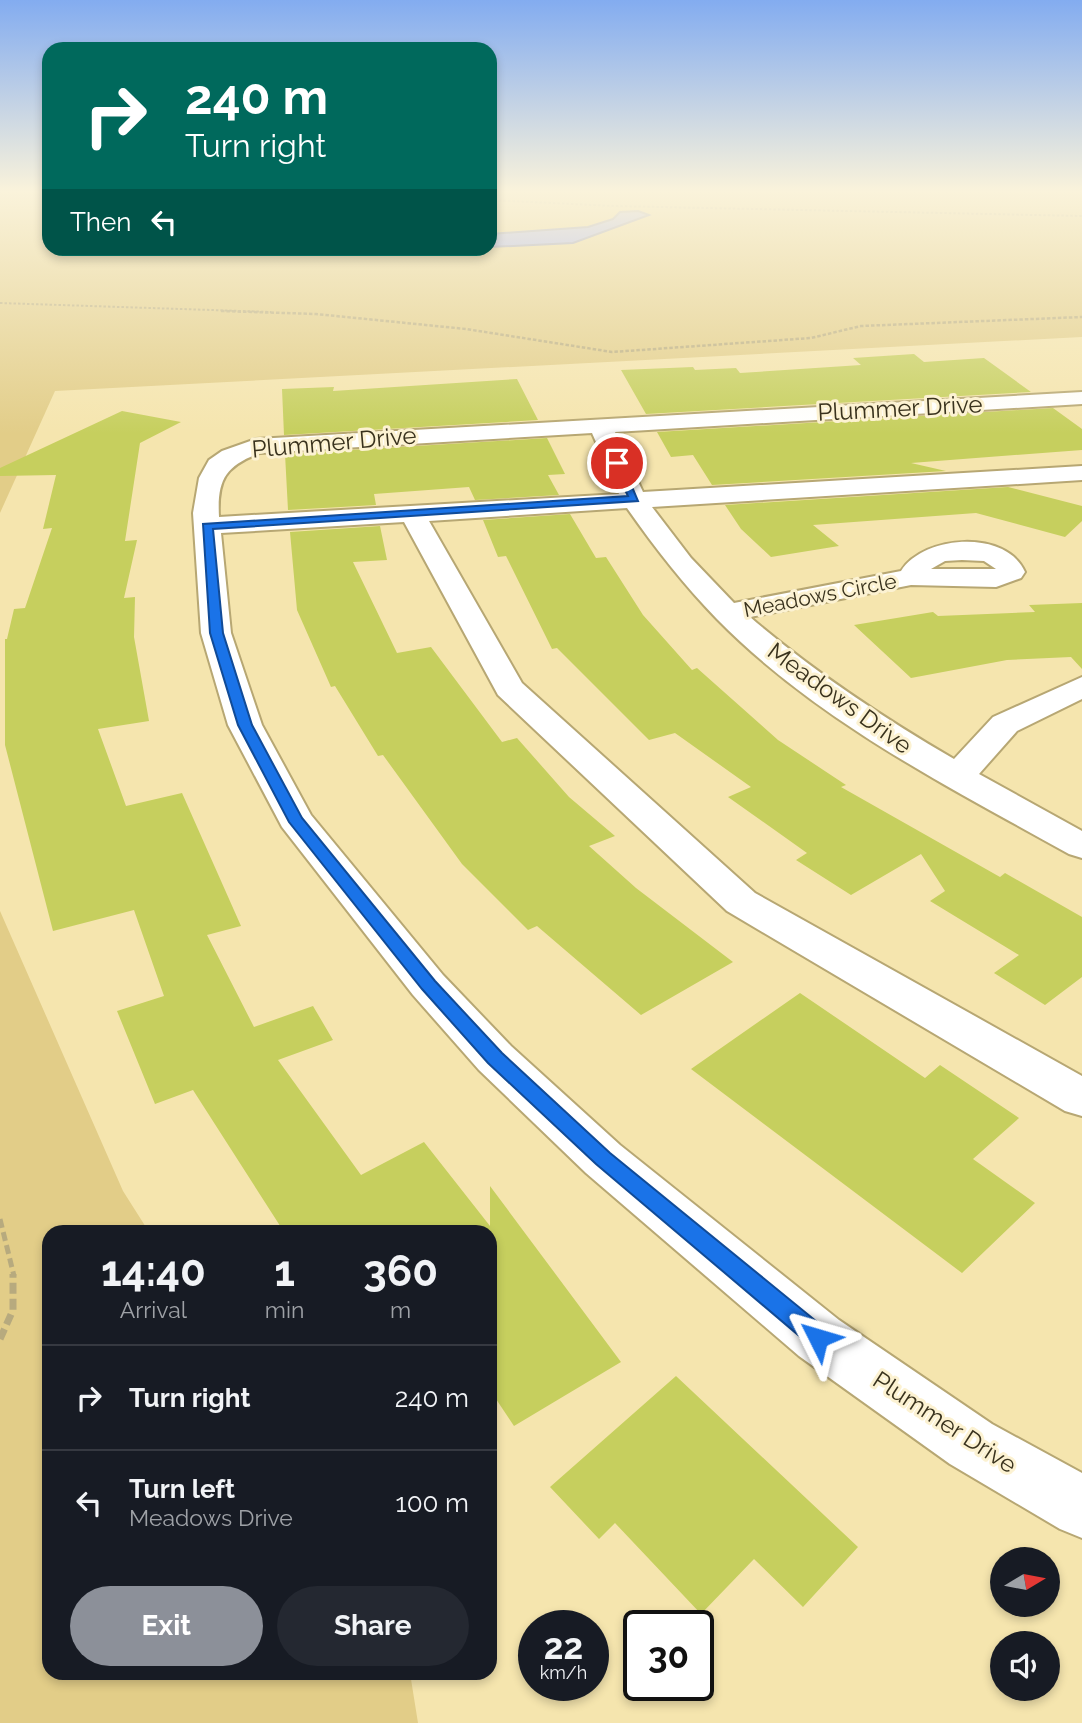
<!DOCTYPE html>
<style>
:root{--surface:#171b24;--page:#242831;--text:#f1f3f6;--muted:#9ea1a6;--line:#363941;--accent:#8c9099}
body{margin:0;font-family:Raleway,sans-serif;background:var(--page);color:var(--text);height:100vh;display:flex;flex-direction:column;font-size:26px;white-space:nowrap}
*{box-sizing:border-box;margin:0}
p{font-size:23px;color:var(--muted)}
.icon{flex:none;width:38px;height:38px;fill:none;stroke:currentColor;stroke-width:2;stroke-linecap:round;stroke-linejoin:round}
.map{position:relative;flex:1;overflow:hidden}
.sheet{position:absolute;left:42px;top:1225px;width:455px;height:455px;display:flex;flex-direction:column;background:var(--surface);border-radius:21px;box-shadow:0 4px 10px #0003}
.sheet>*{flex:none}
.guide{position:absolute;left:42px;top:42px;width:455px;height:214px;border-radius:21px;box-shadow:0 4px 10px #0003;background:#00695c;color:#fff;overflow:hidden}
.needle{width:46px;rotate:80deg}
.controls{position:absolute;left:990px;top:1547px;display:grid;gap:14px}
.controls a{display:grid;place-items:center;width:70px;height:70px;border-radius:50%;background:var(--surface);box-shadow:0 4px 10px #0003;font-size:35px}
.speed{position:absolute;left:518px;top:1610px;display:flex;gap:14px;font-size:35px;font-weight:700;text-align:center}
.speed>*{display:grid;place-content:center;width:91px;height:91px;border-radius:50%;background:var(--surface);box-shadow:0 4px 10px #0003;line-height:1}
.speed small{font-size:18px;font-weight:400}
.speed .limit{border:4px solid #111;border-radius:10px;background:#fff;color:#111}
.pin{position:absolute;display:grid;place-items:center;width:60px;height:60px;color:#fff;margin:-30px;border:4px solid #fff;border-radius:50%;box-shadow:0 2px 7px #0007}
.me{position:absolute;width:77px;margin:-38px;rotate:310deg;stroke-linejoin:round;filter:drop-shadow(0 0 5px #0008)}
.turn{display:flex;align-items:center;gap:24px;height:147px;padding:0 28px;font-size:32px}
.turn .icon{width:91px;height:91px;stroke-width:2.5}
.turn b{display:block;font-size:49px;line-height:60px}
.then{display:flex;align-items:center;height:66px;padding:0 28px;background:#0003;gap:14px;font-size:26px}
.eta{display:flex;justify-content:space-evenly;align-items:center;height:119px;text-align:center}
.eta b{font-size:42px;font-weight:700;line-height:49px}
.primary-button{display:flex;gap:14px;margin-top:auto;padding:14px 28px}
.primary-button a{flex:1;height:80px;border-radius:42px;background:var(--accent);color:#fff;font-size:28px;font-weight:700;line-height:80px;text-align:center}
.primary-button a+a{background:var(--page);color:var(--text)}
ul{padding:0;list-style:none}
li{display:flex;align-items:center;gap:21px;height:105px;padding:0 28px;border-top:2px solid var(--line)}
li div{flex:1}
li b{display:block;font-size:26px}
li em{font-style:normal}
.map>svg:first-child{display:block}
</style>
<div class="map">
<svg width="1082" height="1723" viewBox="0 0 1082 1723">
<rect width="100%" height="100%" fill="#f5e5ae"/>
<!-- green -->
<g fill="#e2cd88">
<polygon points="0,193 49,193 49,248 490,248 490,193 1082,193 1082,337 55,391 0,513"/>
<polygon points="0,911 123,1191 149,1232 49,1232 49,1673 410,1673 418,1723 0,1723"/>
</g>
<!-- water -->
<polygon fill="#8b9ffd" stroke="#727eba" stroke-width="2" points="638,211 649,215 573,243 490,247 490,234 588,227 613,219 620,212"/>
<!-- building -->
<g fill="#c6cf5e">
<polygon points="914,354 924,362 984,358 1031,392 646,414 621,370 693,367 695,370 736,368 740,373 861,365 853,358"/>
<polygon points="517,379 538,420 284,435 282,389 334,387 333,391"/>
<polygon points="1053,408 1082,429 1082,450 911,463 946,471 712,485 693,455 671,457 657,432"/>
<polygon points="122,411 181,422 140,443 125,541 137,540 124,598 135,597 134,637 149,721 98,729 126,806 182,793 241,926 207,935 254,1027 313,1006 333,1040 278,1060 361,1175 424,1142 490,1226 490,1186 621,1362 514,1426 490,1390 490,1232 284,1232 193,1090 155,1104 117,1011 164,996 134,910 53,931 5,745 5,639 7,639 14,609 25,608 52,528 43,529 56,475 0,476 0,468"/>
<polygon points="547,438 565,474 548,475 559,495 475,500 469,487 374,494 376,505 288,510 285,454"/>
<polygon points="1008,487 1082,506 1082,521 1065,537 976,513 813,525 839,546 771,557 741,529 725,505"/>
<polygon points="570,514 596,558 606,557 643,615 692,670 697,668 778,740 846,785 841,787 1000,877 1005,873 1082,917 1082,977 1045,1005 994,973 1019,955 930,901 945,891 921,854 851,895 796,860 807,853 728,797 751,787 675,733 649,740 557,648 552,649 506,556 498,557 483,520"/>
<polygon points="380,526 387,560 353,562 397,653 431,647 502,742 517,738 569,797 615,836 589,846 636,888 733,962 641,1015 537,926 528,930 462,864 383,755 378,756 335,686 331,687 297,610 290,532"/>
<polygon points="1082,603 1082,669 1071,657 1007,660 911,678 854,625 933,612 938,616 1035,612 1029,605"/>
<polygon points="800,993 925,1078 940,1065 1019,1118 973,1159 1035,1203 962,1273 691,1069"/>
<polygon points="676,1376 858,1547 803,1607 754,1559 701,1614 615,1523 599,1539 550,1487"/>
</g>
<g fill="none" stroke-linecap="round" stroke-linejoin="round">
<!-- minor casing -->
<g stroke="#b7a773" stroke-width="4">
<path id="minor" d="M1082,392V404L615,432L643,492L1082,466V480L652,507L691,558L734,603L901,571C924,535 1006,529 1025,572L1021,578L996,587L911,585L750,617C814,672 882,717 954,759L993,717L1082,677V699L1017,731L979,774L1082,831V858L1069,854C947,786 816,720 717,619C684,585 655,548 627,508L429,521L522,683L755,893L1082,1076V1116L1065,1111L727,911L498,695L404,522L221,533L231,633L262,725L311,815L443,975L511,1046L620,1145L839,1320L992,1424L1082,1473V1538L1060,1529L950,1464L799,1356L586,1173L479,1070L413,995L282,827L228,725L201,633L193,513L199,478L209,460L222,451L256,439ZM592,433L619,494L219,517C217,480 225,466 260,453ZM962,560L984,561L996,569H931L945,561Z"/>
</g>
<!-- path-far3 -->
<g stroke="#b7aa7e" stroke-width="2" stroke-dasharray="2.5 2" stroke-linecap="butt">
<polyline points="490,200 614,206 1082,216"/>
<polyline points="0,303 271,312"/>
</g>
<!-- path-far2 -->
<polyline stroke="#b7aa7e" stroke-width="2.5" stroke-dasharray="3.5 2" stroke-linecap="butt" points="221,311 316,314 466,329 612,352 811,338 861,326 1082,317"/>
<!-- path-far1 -->
<polyline stroke="#b7aa7e" stroke-width="5" stroke-dasharray="9 4.5" stroke-linecap="butt" points="0,1219 14,1276"/>
<!-- path -->
<polyline stroke="#b7aa7e" stroke-width="7" stroke-dasharray="11 5" stroke-linecap="butt" points="0,1339 13,1310 13,1274"/>
<!-- minor -->
<use href="#minor" fill="#fff" fill-rule="evenodd"/>
</g>
<!-- sky -->
<linearGradient id="sky" x2="0" y2="1"><stop stop-color="#83acf0"/><stop offset="0.44" stop-color="#faf3db"/><stop offset="1" stop-color="#faf3db" stop-opacity="0"/></linearGradient>
<rect width="1082" height="434" fill="url(#sky)"/>
<!-- route -->
<polygon fill="#1a73e8" stroke="#114b97" stroke-width="2" points="617,460 622,463 638,501 213,529 223,633 252,725 302,818 435,981 502,1053 610,1153 827,1330 830,1338 827,1345 818,1348 810,1345 596,1164 488,1063 422,989 289,822 238,725 210,633 203,524 628,496 612,463"/>
<g text-anchor="middle" dominant-baseline="central" stroke-width="6" stroke-linejoin="round" paint-order="stroke">
<!-- far-street labels -->
<g font-size="21" fill="#39321d" stroke="#fcf2d2">
<text transform="translate(820 595) rotate(-11)">Meadows Circle</text>
</g>
<!-- street labels -->
<g font-size="24" fill="#39321d" stroke="#fcf2d2">
<text transform="translate(900 408) rotate(-3)">Plummer Drive</text>
<text transform="translate(334 442) rotate(-5)">Plummer Drive</text>
<text transform="translate(840 698) rotate(36)">Meadows Drive</text>
<text transform="translate(945 1422) rotate(33)">Plummer Drive</text>
</g>
</g>
</svg>
<div class="controls">
<a><svg class="needle" viewBox="-14 -14 28 28"><path d="M0-13l5 13h-10z" fill="#e53935"/><path d="M0 13l5-13h-10z" fill="#9ea1a6"/></svg></a>
<a><svg class="icon" aria-label="sound" viewBox="0 0 24 24"><path d="M4 9h4l5-4v14l-5-4H4zM17 9q2 3 0 6"/></svg></a>
</div>
<div class="speed"><div>22<small>km/h</small></div><div class="limit">30</div></div>
<div class="pin" style="left:617px;top:463px;background:#d93025"><svg class="icon" aria-label="arrive" viewBox="0 0 24 24"><path d="M6 21V4h12l-3 4 3 4H6"/></svg></div>
<svg class="me" style="left:818px;top:1338px" viewBox="-20 -20 40 40"><path d="M0-17L14 15 0 8-14 15z" fill="#1a73e8" stroke="#fff" stroke-width="4"/></svg>
<div class="guide">
<div class="turn"><svg class="icon" aria-label="right" viewBox="0 0 24 24"><path d="M7 20v-9h11M14 6l5 5-5 5"/></svg><div><b>240 m</b>Turn right</div></div>
<div class="then">Then<svg class="icon" aria-label="left" viewBox="0 0 24 24"><path d="M17 20v-9H6M10 6l-5 5 5 5"/></svg></div>
</div>
<section class="sheet">
<div class="eta">
<div><b>14:40</b><p>Arrival</p></div>
<div><b>1</b><p>min</p></div>
<div><b>360</b><p>m</p></div>
</div>
<ul>
<li><svg class="icon" aria-label="right" viewBox="0 0 24 24"><path d="M7 20v-9h11M14 6l5 5-5 5"/></svg><div><b>Turn right</b></div><em>240 m</em></li>
<li><svg class="icon" aria-label="left" viewBox="0 0 24 24"><path d="M17 20v-9H6M10 6l-5 5 5 5"/></svg><div><b>Turn left</b><p>Meadows Drive</p></div><em>100 m</em></li>
</ul>
<div class="primary-button"><a>Exit</a><a>Share</a></div>
</section>
</div>
